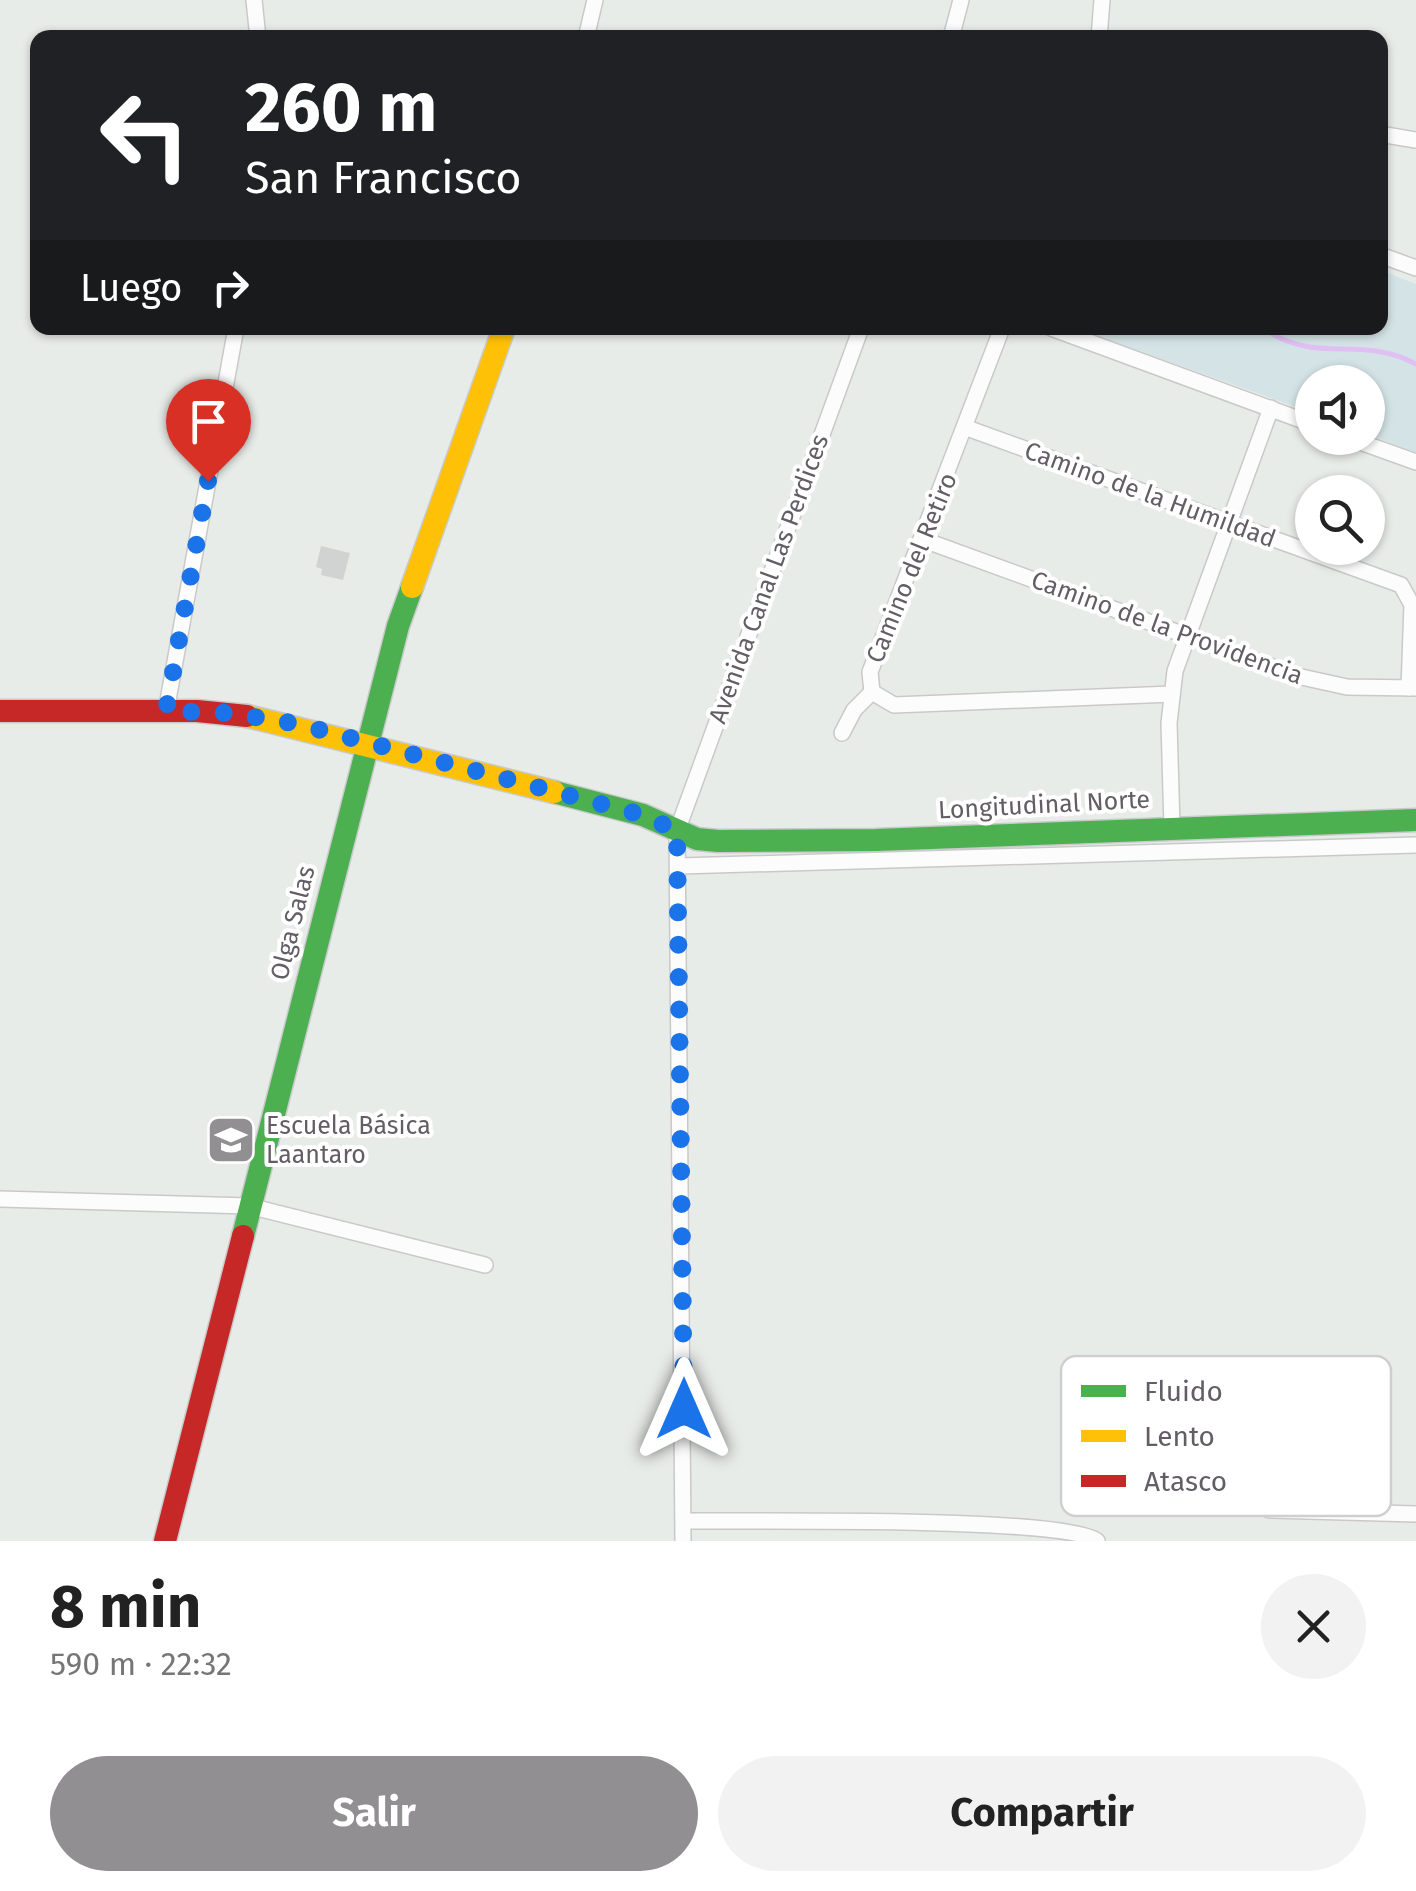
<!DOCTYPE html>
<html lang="es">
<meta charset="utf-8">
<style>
:root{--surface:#fff;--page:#f2f2f2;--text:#222;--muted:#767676;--accent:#928f93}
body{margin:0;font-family:"Fira Sans",sans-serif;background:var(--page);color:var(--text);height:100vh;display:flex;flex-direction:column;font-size:38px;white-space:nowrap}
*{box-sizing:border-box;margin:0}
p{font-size:32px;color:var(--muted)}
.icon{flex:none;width:55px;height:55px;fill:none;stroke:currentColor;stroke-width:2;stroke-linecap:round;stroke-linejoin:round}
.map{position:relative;height:1541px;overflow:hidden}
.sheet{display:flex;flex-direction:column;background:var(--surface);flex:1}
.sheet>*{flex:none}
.guide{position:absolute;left:30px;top:30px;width:1358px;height:305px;border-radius:20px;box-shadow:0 2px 8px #0004;background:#202124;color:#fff;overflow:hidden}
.tools{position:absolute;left:1295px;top:365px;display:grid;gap:20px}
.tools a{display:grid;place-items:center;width:90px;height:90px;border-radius:50%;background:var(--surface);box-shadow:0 2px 8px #0004;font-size:50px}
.pin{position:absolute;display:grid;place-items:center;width:85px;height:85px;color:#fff;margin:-102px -42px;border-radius:50% 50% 50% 0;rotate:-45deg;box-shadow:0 0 10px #0007}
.pin .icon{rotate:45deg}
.me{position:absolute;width:110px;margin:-55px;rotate:0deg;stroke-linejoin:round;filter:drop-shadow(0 0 8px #0008)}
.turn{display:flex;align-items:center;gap:35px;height:210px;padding:0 50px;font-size:45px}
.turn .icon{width:130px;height:130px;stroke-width:2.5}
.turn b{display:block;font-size:70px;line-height:85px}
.then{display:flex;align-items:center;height:95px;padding:0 50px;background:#0003;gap:20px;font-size:38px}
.round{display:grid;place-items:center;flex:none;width:105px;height:105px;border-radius:52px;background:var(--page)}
.headline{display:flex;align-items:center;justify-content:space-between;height:170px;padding:0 50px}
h1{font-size:60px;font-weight:700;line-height:75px}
.primary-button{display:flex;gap:20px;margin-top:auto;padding:20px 50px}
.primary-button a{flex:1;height:115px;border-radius:60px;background:var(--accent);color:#fff;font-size:40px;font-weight:700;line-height:115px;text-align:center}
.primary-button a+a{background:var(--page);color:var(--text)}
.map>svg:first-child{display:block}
</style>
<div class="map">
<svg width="1416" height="1541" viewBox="0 0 1416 1541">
<rect width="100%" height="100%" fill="#e8ece8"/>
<!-- green -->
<polygon fill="#d4e4e6" points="1380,270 1416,284 1416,453 1368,434 1368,382 1312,382 1312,413 1076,328 1380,328"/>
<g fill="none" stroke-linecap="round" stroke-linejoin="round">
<!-- stream -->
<path stroke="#e0bff3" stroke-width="5" d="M1263,328C1317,366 1361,334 1416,364"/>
</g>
<!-- building -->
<polygon fill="#d0d3d1" points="321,546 350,553 343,580 321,575 322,569 316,567"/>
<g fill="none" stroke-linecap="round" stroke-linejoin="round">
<!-- street casing -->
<g stroke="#c9c9ca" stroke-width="18">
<g id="street">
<polyline points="254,0 258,38"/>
<polyline points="586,38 595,0"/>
<polyline points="951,38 961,0"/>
<polyline points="1099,38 1102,0"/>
<polyline points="1380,134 1416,140"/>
<polyline points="1380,255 1416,268"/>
<polyline points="1002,328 870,672 872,692 894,705 1172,694"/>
<polyline points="1051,328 1312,424"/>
<polyline points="967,428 1401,585 1412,605 1409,688"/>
<polyline points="1349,438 1416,462"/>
<polyline points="924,540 1297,676 1347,687 1416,688"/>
<polyline points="166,711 236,328"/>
<polyline points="842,733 854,710 872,692"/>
<polyline points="1172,827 1169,723 1175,671 1271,408"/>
<polyline points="680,866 1416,845"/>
<polyline points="0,1199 249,1206 485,1265"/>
<polyline points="1269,1510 1416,1514"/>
<path d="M684,1521C744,1522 1067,1516 1097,1541"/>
<polyline points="683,1541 677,831 861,328"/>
</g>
</g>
<!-- fast casing -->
<g stroke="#c9cacb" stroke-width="25">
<g id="fast">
<polyline points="554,792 643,815 697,839 718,841 876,840 1416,820"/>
<polyline points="243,1236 398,626 412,587"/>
</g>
</g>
<!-- slow casing -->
<g stroke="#c9cacb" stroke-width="25">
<g id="slow">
<polyline points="412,587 504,328"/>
<polyline points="247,716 554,792"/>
</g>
</g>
<!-- jam casing -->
<g stroke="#c9cacb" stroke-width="25">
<g id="jam">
<polyline points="0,711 197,711 247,716"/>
<polyline points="165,1541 243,1236"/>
</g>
</g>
<!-- street -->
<use href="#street" stroke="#fcfcfc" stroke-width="15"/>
<!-- fast -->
<use href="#fast" stroke="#4caf50" stroke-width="22"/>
<!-- slow -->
<use href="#slow" stroke="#ffc107" stroke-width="22"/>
<!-- jam -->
<use href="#jam" stroke="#c62828" stroke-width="22"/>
</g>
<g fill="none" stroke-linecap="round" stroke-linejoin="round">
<!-- route -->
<polyline stroke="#1a73e8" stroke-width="18" stroke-dasharray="0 32.4" points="208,481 166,711 230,713 298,724 643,815 677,831 684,1409"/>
</g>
<!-- icons -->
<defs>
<g id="school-square" transform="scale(2.5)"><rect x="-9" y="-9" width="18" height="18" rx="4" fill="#928f93" stroke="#fff"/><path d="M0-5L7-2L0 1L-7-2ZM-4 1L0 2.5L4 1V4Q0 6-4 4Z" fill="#fff"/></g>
</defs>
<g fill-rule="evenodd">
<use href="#school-square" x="231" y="1140"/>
</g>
<g text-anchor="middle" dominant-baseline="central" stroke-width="8" stroke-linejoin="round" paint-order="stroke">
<!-- street labels -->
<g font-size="25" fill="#635d65" stroke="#fff">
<text transform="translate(1150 495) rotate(20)">Camino de la Humildad</text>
<text transform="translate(912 568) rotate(-68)">Camino del Retiro</text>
<text transform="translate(769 579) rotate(-70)">Avenida Canal Las Perdices</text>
<text transform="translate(1167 628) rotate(20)">Camino de la Providencia</text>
<text transform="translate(1044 805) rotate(-3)">Longitudinal Norte</text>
<text transform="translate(293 923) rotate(-76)">Olga Salas</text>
</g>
<!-- poi labels -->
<g font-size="25" fill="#635d65" stroke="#fff" text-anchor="start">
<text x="266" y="1126">Escuela Básica<tspan x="266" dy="29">Laantaro</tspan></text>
</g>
</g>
<!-- legend -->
<rect x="1061" y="1356" width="330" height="160" rx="15" fill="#fff" stroke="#d0ced1" stroke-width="2.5"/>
<rect x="1081" y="1385" width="45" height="12" fill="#4caf50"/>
<rect x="1081" y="1430" width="45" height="12" fill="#ffc107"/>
<rect x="1081" y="1475" width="45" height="12" fill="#c62828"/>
<g font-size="28" fill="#635d65">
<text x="1144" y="1401">Fluido</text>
<text x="1144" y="1446">Lento</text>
<text x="1144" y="1491">Atasco</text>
</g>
</svg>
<div class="tools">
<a><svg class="icon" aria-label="sound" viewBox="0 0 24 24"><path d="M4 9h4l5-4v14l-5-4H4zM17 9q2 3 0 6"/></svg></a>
<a><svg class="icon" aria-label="search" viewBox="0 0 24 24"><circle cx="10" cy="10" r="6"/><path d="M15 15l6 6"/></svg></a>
</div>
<div class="pin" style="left:208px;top:481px;background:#d93025"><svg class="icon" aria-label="arrive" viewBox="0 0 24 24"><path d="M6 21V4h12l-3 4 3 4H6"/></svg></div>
<svg class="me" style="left:684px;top:1409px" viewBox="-20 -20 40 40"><path d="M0-17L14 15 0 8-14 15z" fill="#1a73e8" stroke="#fff" stroke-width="4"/></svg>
<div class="guide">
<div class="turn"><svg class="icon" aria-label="left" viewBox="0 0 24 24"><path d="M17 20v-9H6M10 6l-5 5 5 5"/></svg><div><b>260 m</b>San Francisco</div></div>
<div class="then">Luego<svg class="icon" aria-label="right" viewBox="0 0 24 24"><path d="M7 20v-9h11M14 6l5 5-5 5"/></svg></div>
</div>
</div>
<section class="sheet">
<div class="headline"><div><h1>8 min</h1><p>590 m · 22:32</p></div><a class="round"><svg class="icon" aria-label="close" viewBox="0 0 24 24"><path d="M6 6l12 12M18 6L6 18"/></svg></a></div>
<div class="primary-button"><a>Salir</a><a>Compartir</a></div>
</section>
